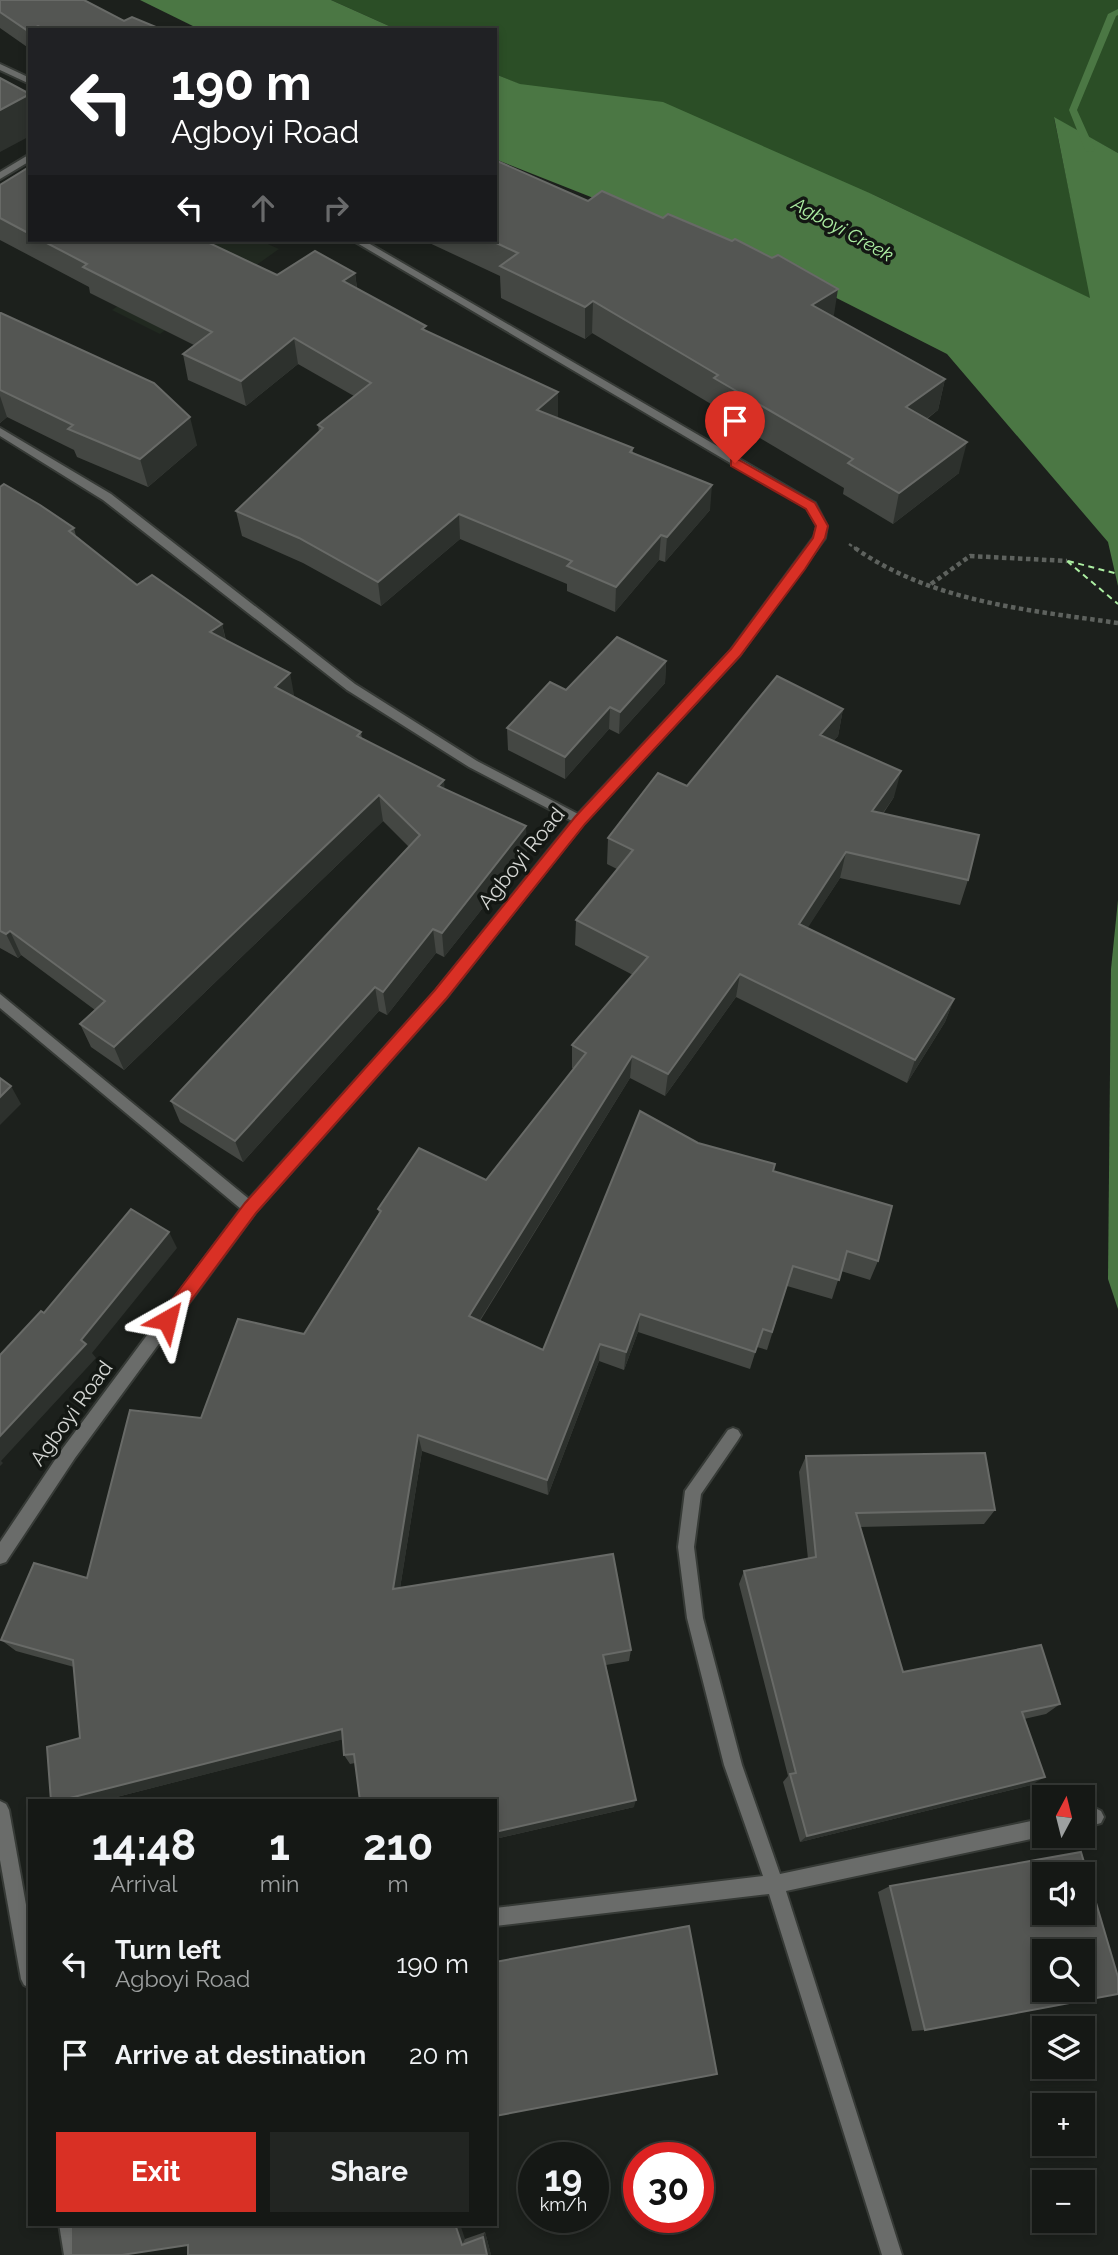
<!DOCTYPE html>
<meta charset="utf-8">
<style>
:root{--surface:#151815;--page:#222522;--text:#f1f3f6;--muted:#9da0a0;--line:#343734;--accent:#d93025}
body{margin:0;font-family:Raleway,sans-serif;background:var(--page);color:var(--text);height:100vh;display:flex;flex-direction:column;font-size:26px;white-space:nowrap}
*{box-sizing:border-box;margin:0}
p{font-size:23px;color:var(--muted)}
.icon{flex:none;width:38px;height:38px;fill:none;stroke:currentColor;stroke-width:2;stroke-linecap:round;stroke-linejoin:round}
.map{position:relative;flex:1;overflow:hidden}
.panel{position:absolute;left:28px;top:1799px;width:469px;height:427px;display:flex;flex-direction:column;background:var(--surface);border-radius:0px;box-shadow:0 4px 10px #0003,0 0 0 2px var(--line)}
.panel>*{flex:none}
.guide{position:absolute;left:28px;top:28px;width:469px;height:214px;border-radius:0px;box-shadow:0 4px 10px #0003,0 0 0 2px var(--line);background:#202124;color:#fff;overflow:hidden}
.needle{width:46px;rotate:7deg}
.fabs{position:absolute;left:1032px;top:1785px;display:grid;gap:14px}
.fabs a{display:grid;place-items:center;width:63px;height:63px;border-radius:0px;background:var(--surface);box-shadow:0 4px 10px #0003,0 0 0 2px var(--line);font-size:35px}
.speed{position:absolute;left:518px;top:2142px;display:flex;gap:14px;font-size:35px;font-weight:700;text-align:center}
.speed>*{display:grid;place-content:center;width:91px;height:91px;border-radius:50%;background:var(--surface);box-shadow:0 4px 10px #0003,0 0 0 2px var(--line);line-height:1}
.speed small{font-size:18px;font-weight:400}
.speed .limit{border:10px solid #d22;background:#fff;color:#111}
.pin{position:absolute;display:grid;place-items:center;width:60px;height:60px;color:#fff;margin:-72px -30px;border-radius:50% 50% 50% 0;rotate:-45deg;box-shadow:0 0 7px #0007}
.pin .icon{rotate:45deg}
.me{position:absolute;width:77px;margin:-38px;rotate:37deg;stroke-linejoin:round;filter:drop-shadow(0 0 5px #0008)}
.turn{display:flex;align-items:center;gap:24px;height:147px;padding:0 28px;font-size:32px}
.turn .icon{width:91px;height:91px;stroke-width:2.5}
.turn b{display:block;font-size:49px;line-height:60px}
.lanes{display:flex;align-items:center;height:66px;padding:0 28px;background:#0003;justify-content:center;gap:35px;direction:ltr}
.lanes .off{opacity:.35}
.eta{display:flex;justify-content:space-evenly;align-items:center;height:119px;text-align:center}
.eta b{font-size:42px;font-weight:700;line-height:49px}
.primary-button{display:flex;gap:14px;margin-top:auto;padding:14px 28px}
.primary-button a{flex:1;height:80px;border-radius:0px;background:var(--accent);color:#fff;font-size:28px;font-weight:700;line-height:80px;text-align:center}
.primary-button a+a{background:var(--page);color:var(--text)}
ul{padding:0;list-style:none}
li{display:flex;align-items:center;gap:21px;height:91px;padding:0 28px}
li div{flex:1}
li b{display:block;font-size:26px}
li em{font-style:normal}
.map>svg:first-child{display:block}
</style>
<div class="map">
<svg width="1118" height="2255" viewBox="0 0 1118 2255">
<rect width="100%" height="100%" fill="#1c201c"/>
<!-- built -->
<polygon fill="#212920" points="212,240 259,240 279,249 160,334 112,310"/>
<!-- green -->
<polygon fill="#2b4e26" points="331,0 1118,0 1118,153 1054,118 1091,299 874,195 519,84 495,74 495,30 398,30"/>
<!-- water -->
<g fill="#4b7744">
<polygon points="140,0 331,0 398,30 201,30"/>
<polygon points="495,74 520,84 663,102 874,195 1090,298 1054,117 1118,153 1118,586 1108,542 947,354 801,280 495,159"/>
<polygon points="1118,900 1118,1309 1108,1279 1111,969"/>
</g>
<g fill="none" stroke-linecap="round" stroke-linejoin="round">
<!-- stream -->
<polygon fill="#4b7744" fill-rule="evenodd" points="1118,9 1118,15 1116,16 1077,110 1095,150 1090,153 1085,150 1069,110 1108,14"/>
<!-- ferry -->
<g stroke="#aceea2" stroke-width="2" stroke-dasharray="6 4.5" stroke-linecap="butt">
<polyline points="1067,561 1118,604"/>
<polyline points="1068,561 1118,574"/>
</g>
<!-- street casing -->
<g stroke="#363a36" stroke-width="4">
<g id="street">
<polygon points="0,64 30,78 30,84 0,70"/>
<polygon points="30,154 30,161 0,179 0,172"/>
<polygon points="352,240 363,240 815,503 827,526 825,538 739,656 584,823 446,998 255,1213 75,1458 6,1562 0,1564 0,1542 63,1448 241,1209 0,1008 0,994 249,1199 436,990 572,821 469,767 347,690 103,500 0,436 0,428 111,494 355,684 477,761 578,814 731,650 814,537 817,526 807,508"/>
<polygon points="733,1428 738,1430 741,1435 738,1440 701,1494 694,1547 703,1618 742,1765 780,1874 1045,1818 1045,1836 786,1891 902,2255 882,2255 769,1894 495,1926 495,1908 763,1876 724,1765 687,1618 678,1547 685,1491 728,1430"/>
<polygon points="0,1801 6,1804 9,1810 30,1927 30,1988 24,1985 21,1979 0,1860"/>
<polygon points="1095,1808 1101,1811 1104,1817 1101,1823 1083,1828 1083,1810"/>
<polygon points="59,2224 79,2224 84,2255 64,2255"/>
</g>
</g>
<!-- path-far1 -->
<polyline stroke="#5e625e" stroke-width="2.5" stroke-dasharray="3.5 2.5" stroke-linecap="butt" points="849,544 858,550"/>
<!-- path -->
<g stroke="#5e625e" stroke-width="4.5" stroke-dasharray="4.5 3.5" stroke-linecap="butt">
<path d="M855,548C932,602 1028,610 1118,623"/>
<polyline points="931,584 970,556 1067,561"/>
</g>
<!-- street -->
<use href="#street" fill="#6a6c6a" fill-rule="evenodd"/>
</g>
<!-- wall -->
<g fill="#444743">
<polygon points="0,0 124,21 163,30 30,30 30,49 0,28"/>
<polygon points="30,171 30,240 203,240 277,275 355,273 357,288 427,331 557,418 633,448 633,453 710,510 665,562 659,560 615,612 567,591 567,584 460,539 381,606 303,563 242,536 236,511 319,432 318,425 354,396 298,364 246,406 188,380 183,354 194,345 90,293 89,287 0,240 0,185"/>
<polygon points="423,240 495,240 833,317 945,379 938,410 927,419 959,473 893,524 843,494 844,488 711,409 711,404 592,333 585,339 501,298 500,276"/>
<polygon points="0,313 197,445 148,487 77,457 74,450 7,417 0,423"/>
<polygon points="0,487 74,528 76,536 137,585 222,624 226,640 294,697 361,732 362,739 445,789 527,852 444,957 436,953 387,1015 379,1011 243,1162 180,1122 171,1101 409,847 383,821 124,1070 91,1047 80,1024 95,1010 21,955 18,958 0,948"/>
<polygon points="666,661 665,683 619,734 609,729 565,779 508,750 507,728 566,690"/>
<polygon points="843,709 838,736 833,741 894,797 883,814 968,880 960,905 840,878 807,928 954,999 945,1022 907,1083 736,997 665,1096 630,1078 480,1321 543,1350 698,1143 773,1171 878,1261 870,1280 841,1271 832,1299 787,1286 767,1350 757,1347 750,1369 638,1332 624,1370 599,1361 548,1495 422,1451 400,1588 631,1650 629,1661 606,1665 634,1807 495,1839 495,1801 355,1763 350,1764 344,1755 343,1739 101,1801 51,1801 80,1738 74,1667 16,1651 1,1640 87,1578 201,1418 304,1334 379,1213 378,1209 486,1180 574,1069 572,1068 572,1045 633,975 575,945 576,920 617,869 607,864 608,838 687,786"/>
<polygon points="806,1456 995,1510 984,1524 860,1527 903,1672 1060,1704 1046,1714 1024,1719 1031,1785 800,1842 783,1782 788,1776 739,1584 744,1571 808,1559 799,1472"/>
<polygon points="890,1886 925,2030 912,2031 878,1892"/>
<polygon points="485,2232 491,2255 188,2255 188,2245 465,2239"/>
</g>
<!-- shaded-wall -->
<g fill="#2d312d">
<polygon points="30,94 30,136 0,152 0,110"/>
<polygon points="355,273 358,299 343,281"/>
<polygon points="838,289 833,321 812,305"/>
<polygon points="593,301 592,333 585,339 585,307"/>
<polygon points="294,338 298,364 246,406 241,381"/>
<polygon points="945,379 938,410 900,438 906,407"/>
<polygon points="558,392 558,417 537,435 537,410"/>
<polygon points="0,396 7,417 0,423"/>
<polygon points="190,417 197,445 148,487 140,459"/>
<polygon points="967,442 959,473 893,524 899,493"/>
<polygon points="712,485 710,510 665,562 667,537"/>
<polygon points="459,514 460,539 381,606 378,582"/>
<polygon points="661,535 659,560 615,612 616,587"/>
<polygon points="222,624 228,651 210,632"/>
<polygon points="666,661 665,683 619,734 620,712"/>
<polygon points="290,673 295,700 275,687"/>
<polygon points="610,707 609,729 565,779 565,757"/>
<polygon points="843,709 838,736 815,761 820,735"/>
<polygon points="901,771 894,797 866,837 872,811"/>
<polygon points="444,780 446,806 438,786"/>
<polygon points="379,795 383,821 124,1070 114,1047"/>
<polygon points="526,826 527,852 444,957 442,933"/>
<polygon points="846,852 840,878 794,949 799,924"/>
<polygon points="433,929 436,953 387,1015 383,992"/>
<polygon points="10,931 21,955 18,958 6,934"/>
<polygon points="740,974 736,997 665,1096 668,1074"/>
<polygon points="375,987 379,1011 243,1162 235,1141"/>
<polygon points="954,999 945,1022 907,1083 915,1060"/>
<polygon points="632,1056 630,1078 471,1334 469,1316"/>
<polygon points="11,1086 21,1104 0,1125 0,1097"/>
<polygon points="169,1232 177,1248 92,1353 96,1358 1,1461 3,1463 0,1466 0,1436 81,1340"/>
<polygon points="640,1314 638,1332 624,1370 626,1352"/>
<polygon points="600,1344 599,1361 548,1495 547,1480"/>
<polygon points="418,1435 422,1451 398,1601 393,1589"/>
<polygon points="342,1729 348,1738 101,1801 58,1801"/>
<polygon points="1045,1777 1031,1785 800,1842 807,1836"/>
<polygon points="636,1800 634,1807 495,1839 495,1832"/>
<polygon points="455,2224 460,2224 465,2239 462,2245"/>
<polygon points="485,2232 491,2255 487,2255 483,2237"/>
</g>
<!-- building -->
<g fill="#545653" stroke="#686a67" stroke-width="2" fill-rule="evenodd">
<polygon points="0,0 84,0 124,21 132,17 163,30 46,30 38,26 28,31 0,12"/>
<polygon points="0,78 30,94 0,110"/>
<polygon points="495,160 588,201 602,191 663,218 668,214 732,241 735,239 772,258 778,255 838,289 812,305 945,379 906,407 967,442 899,493 848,463 853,459 714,378 718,375 593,301 585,307 500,266 518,253 490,240 495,240"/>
<polygon points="26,169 30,171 30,234 0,218 0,185"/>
<polygon points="41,240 203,240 277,275 315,251 355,273 343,281 426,326 422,329 558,392 537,410 633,448 630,452 712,485 667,537 661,535 616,587 567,566 572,561 459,514 378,582 299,538 236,511 323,428 318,425 371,383 294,338 241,381 183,354 212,332 83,267 87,264"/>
<polygon points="0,313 1,313 154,383 190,417 140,459 68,429 73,425 0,390"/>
<polygon points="4,484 40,505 74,528 69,531 137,585 152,575 222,624 210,632 290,673 275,687 361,732 357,736 444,780 438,786 526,826 442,933 433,929 383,992 375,987 235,1141 171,1101 420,835 379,795 114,1047 80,1024 105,1001 10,931 6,934 0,931 0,487"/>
<polygon points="617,637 666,661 620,712 610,707 565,757 507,728 550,682 566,690"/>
<polygon points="777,676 843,709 820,735 901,771 872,811 979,835 968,880 846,852 799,924 954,999 915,1060 740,974 668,1074 632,1056 469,1316 543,1350 640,1111 698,1143 775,1164 773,1171 892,1206 878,1261 847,1251 839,1280 793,1266 772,1332 763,1329 755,1352 640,1314 626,1352 600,1344 547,1480 418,1435 393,1589 613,1554 631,1650 603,1655 636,1800 495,1832 495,1801 360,1801 354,1754 344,1755 342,1729 58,1801 51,1801 47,1747 80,1738 73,1660 1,1640 34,1563 87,1578 130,1410 201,1418 238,1319 304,1334 381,1211 378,1209 419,1148 486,1180 586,1053 572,1045 648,957 576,920 633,850 608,838 658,773 687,786"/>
<polygon points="0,1078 11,1086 0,1097"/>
<polygon points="131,1209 169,1232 81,1340 86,1344 0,1436 0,1355 41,1311 44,1313"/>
<polygon points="985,1453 995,1510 856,1513 903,1672 1041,1645 1060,1704 1022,1712 1045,1777 807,1836 790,1774 796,1773 744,1571 816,1557 806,1456"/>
<path d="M1081,1852L1118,1977V1994L925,2030L890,1886ZM1045,1874H1083V1913H1045ZM1045,1951H1083V1990H1045Z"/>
<polygon points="689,1926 717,2074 495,2116 495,1962"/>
<polygon points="71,2224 455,2224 462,2245 483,2237 487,2255 188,2255 188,2245 122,2255 71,2255"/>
</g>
<!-- route -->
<polygon fill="#d93025" stroke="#8d1f18" stroke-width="2" points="731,460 739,460 815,503 828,526 825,538 805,569 740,656 585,824 446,999 256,1213 173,1325 161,1325 159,1320 161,1314 245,1203 435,990 575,817 731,649 813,538 816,526 806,509 731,466"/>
<g text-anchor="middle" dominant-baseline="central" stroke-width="7" stroke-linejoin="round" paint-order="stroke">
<!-- far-water labels -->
<g font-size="19" font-style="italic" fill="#aceea2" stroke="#131713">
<text transform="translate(843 229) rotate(29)">Agboyi Creek</text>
</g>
<!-- street labels -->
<g font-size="21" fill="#d5d7d4" stroke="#131713">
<text transform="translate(521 858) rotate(-51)">Agboyi Road</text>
<text transform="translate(71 1413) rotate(-54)">Agboyi Road</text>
</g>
</g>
</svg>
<div class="fabs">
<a><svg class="needle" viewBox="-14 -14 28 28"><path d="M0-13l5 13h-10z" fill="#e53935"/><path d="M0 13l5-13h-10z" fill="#9da0a0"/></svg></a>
<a><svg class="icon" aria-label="sound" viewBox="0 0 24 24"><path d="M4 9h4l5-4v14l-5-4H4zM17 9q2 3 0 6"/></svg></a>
<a><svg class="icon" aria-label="search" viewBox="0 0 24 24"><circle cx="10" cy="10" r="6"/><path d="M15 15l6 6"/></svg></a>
<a><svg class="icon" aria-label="layers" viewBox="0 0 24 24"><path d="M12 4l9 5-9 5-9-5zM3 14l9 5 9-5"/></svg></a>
<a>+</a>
<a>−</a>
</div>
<div class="speed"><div>19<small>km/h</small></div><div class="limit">30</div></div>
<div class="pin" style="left:735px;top:463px;background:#d93025"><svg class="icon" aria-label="arrive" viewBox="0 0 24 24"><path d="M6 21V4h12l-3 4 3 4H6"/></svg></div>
<svg class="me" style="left:167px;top:1320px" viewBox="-20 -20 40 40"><path d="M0-17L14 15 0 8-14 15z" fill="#d93025" stroke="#fff" stroke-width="4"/></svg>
<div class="guide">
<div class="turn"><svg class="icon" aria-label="left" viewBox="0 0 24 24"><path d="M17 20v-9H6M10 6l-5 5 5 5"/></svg><div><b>190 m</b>Agboyi Road</div></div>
<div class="lanes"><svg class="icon" aria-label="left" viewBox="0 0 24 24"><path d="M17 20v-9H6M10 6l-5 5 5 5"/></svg><svg class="icon off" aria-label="ahead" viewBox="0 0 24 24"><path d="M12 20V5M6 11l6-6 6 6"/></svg><svg class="icon off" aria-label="right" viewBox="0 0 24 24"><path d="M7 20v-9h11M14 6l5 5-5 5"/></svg></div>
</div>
<section class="panel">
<div class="eta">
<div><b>14:48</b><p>Arrival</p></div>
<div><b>1</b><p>min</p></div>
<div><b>210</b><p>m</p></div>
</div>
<ul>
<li><svg class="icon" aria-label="left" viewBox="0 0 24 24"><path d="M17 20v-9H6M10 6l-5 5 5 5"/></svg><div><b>Turn left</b><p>Agboyi Road</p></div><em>190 m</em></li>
<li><svg class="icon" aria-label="arrive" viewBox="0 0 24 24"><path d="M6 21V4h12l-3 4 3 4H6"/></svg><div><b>Arrive at destination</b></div><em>20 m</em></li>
</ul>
<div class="primary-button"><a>Exit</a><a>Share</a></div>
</section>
</div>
